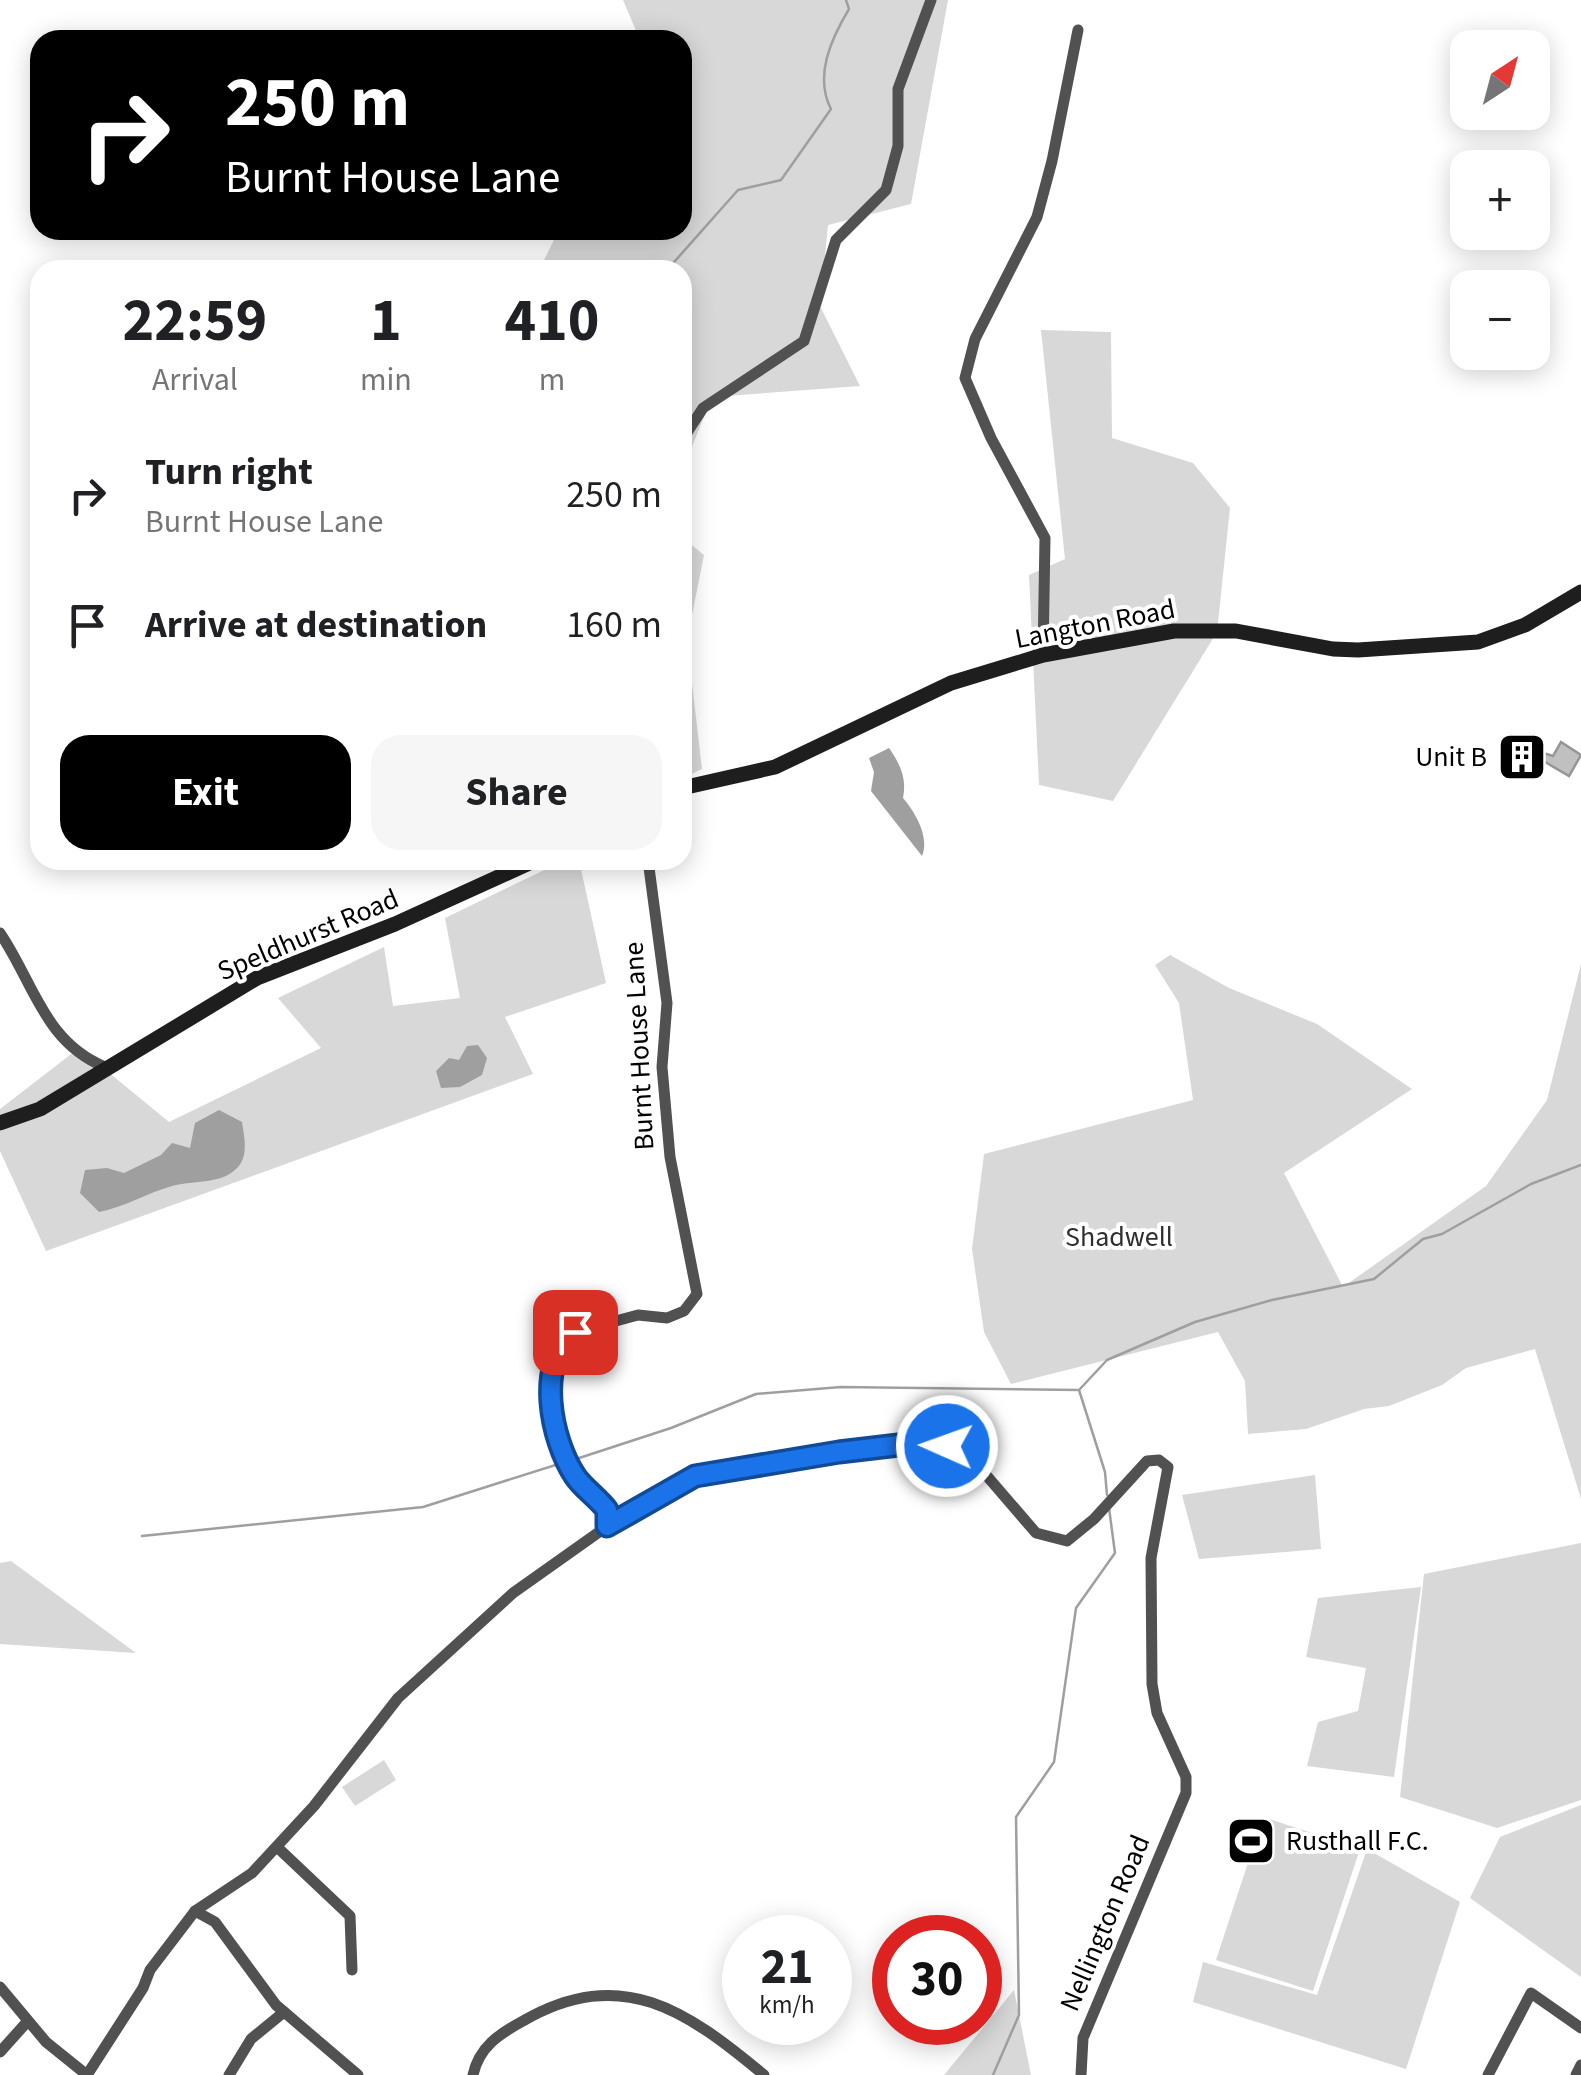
<!DOCTYPE html>
<meta charset="utf-8">
<style>
:root{--surface:#fff;--page:#f6f6f6;--text:#202124;--muted:#757577;--accent:#000}
body{margin:0;font-family:"Source Sans 3",sans-serif;background:var(--page);color:var(--text);height:100vh;display:flex;flex-direction:column;font-size:38px;white-space:nowrap}
*{box-sizing:border-box;margin:0}
p{font-size:32px;color:var(--muted)}
.icon{flex:none;width:55px;height:55px;fill:none;stroke:currentColor;stroke-width:2;stroke-linecap:round;stroke-linejoin:round}
.map{position:relative;flex:1;overflow:hidden}
.sheet{position:absolute;left:30px;top:260px;width:662px;height:610px;display:flex;flex-direction:column;background:var(--surface);border-radius:30px;box-shadow:0 5px 25px #0003}
.sheet>*{flex:none}
.hud{position:absolute;left:30px;top:30px;width:662px;height:210px;border-radius:30px;box-shadow:0 5px 25px #0003;background:#000;color:#fff;overflow:hidden}
.needle{width:65px;rotate:36deg}
.buttons{position:absolute;left:1450px;top:30px;display:grid;gap:20px}
.buttons a{display:grid;place-items:center;width:100px;height:100px;border-radius:20px;background:var(--surface);box-shadow:0 5px 25px #0003;font-size:50px}
.speed{position:absolute;left:722px;top:1915px;display:flex;gap:20px;font-size:50px;font-weight:700;text-align:center}
.speed>*{display:grid;place-content:center;width:130px;height:130px;border-radius:50%;background:var(--surface);box-shadow:0 5px 25px #0003;line-height:1}
.speed small{font-size:25px;font-weight:400}
.speed .limit{border:15px solid #d22;background:#fff;color:#111}
.pin{position:absolute;display:grid;place-items:center;width:85px;height:85px;color:#fff;margin:-42px;border-radius:20px;box-shadow:0 5px 15px #0006}
.me{position:absolute;width:110px;margin:-55px;rotate:272deg;stroke-linejoin:round;filter:drop-shadow(0 0 8px #0008)}
.turn{display:flex;align-items:center;gap:35px;height:210px;padding:0 30px;font-size:45px}
.turn .icon{width:130px;height:130px;stroke-width:2.5}
.turn b{display:block;font-size:70px;line-height:85px}
.eta{display:flex;justify-content:space-evenly;align-items:center;height:170px;text-align:center}
.eta b{font-size:60px;font-weight:700;line-height:70px}
.button{display:flex;gap:20px;margin-top:auto;padding:20px 30px}
.button a{flex:1;height:115px;border-radius:30px;background:var(--accent);color:#fff;font-size:40px;font-weight:700;line-height:115px;text-align:center}
.button a+a{background:var(--page);color:var(--text)}
ul{padding:0;list-style:none}
li{display:flex;align-items:center;gap:30px;height:130px;padding:0 30px}
li div{flex:1}
li b{display:block;font-size:38px}
li em{font-style:normal}
.map>svg:first-child{display:block}
</style>
<div class="map">
<svg width="1581" height="2075" viewBox="0 0 1581 2075">
<rect width="100%" height="100%" fill="#fff"/>
<!-- green -->
<g fill="#d8d8d8">
<polygon points="623,0 948,0 911,204 828,225 820,306 860,386 712,397 683,469 682,270 539,270 559,230 682,230 682,40 640,40"/>
<polygon points="1041,330 1111,332 1112,438 1193,463 1230,508 1217,632 1113,801 1039,785 1029,575 1065,559"/>
<polygon points="683,538 704,555 687,640 702,769 683,778"/>
<polygon points="565,860 579,860 606,983 505,1017 533,1074 46,1251 0,1151 0,1109 79,1048 169,1122 321,1048 278,998 384,947 393,1006 460,998 445,918"/>
<polygon points="1170,955 1229,988 1317,1024 1412,1089 1284,1173 1343,1287 1486,1186 1547,1100 1581,964 1581,1499 1535,1349 1466,1368 1442,1385 1389,1406 1364,1409 1306,1429 1248,1434 1245,1381 1218,1332 1011,1384 984,1332 972,1249 984,1154 1193,1100 1179,1003 1155,965"/>
<polygon points="1315,1475 1321,1549 1199,1559 1182,1495"/>
<polygon points="1581,1543 1581,1800 1497,1828 1400,1797 1424,1574"/>
<polygon points="11,1561 136,1653 0,1644 0,1563"/>
<polygon points="1421,1587 1394,1777 1307,1766 1318,1722 1358,1711 1366,1668 1306,1657 1318,1598"/>
<polygon points="384,1760 396,1780 355,1806 342,1787"/>
<polygon points="1581,1805 1581,1977 1470,1898 1500,1837"/>
<polygon points="1263,1817 1360,1849 1313,1991 1216,1960"/>
<polygon points="1367,1849 1460,1902 1406,2069 1193,2002 1203,1962 1317,1995"/>
<polygon points="1014,1990 1031,2075 944,2075"/>
</g>
<!-- water -->
<g fill="#9f9f9f">
<path d="M889,748C900,764 907,778 903,798C915,812 930,837 922,856L871,791L874,772L869,758Z"/>
<polygon points="478,1045 487,1058 482,1075 460,1087 441,1088 436,1071 449,1058 459,1060 467,1046"/>
<path d="M219,1110L242,1122C244,1136 249,1155 238,1167C222,1185 194,1180 172,1186C147,1193 125,1207 99,1212L80,1193L85,1170L107,1168L124,1173L161,1155L172,1143L190,1148L195,1123Z"/>
</g>
<g fill="none" stroke-linecap="round" stroke-linejoin="round">
<!-- stream -->
<g stroke="#9f9f9f" stroke-width="2.5">
<path d="M667,270L738,190L781,180L831,109C814,76 831,39 849,9L846,0"/>
<polyline points="1080,1389 1107,1360 1195,1322 1272,1300 1374,1279 1423,1239 1442,1234 1531,1184 1581,1165"/>
<polyline points="573,1460 671,1428 756,1394 841,1387 1079,1390 1105,1472 1107,1495"/>
<polyline points="142,1536 423,1507 565,1462"/>
<polyline points="993,2075 1019,2015 1016,1817 1054,1762 1076,1608 1115,1553 1109,1508"/>
</g>
</g>
<!-- building -->
<polygon fill="#c0c0c0" stroke="#959595" stroke-width="2.5" points="1508,742 1553,756 1561,742 1581,755 1569,776 1540,759 1536,773 1502,762"/>
<g fill="none" stroke-linecap="round" stroke-linejoin="round">
<!-- street -->
<g stroke="#515151" stroke-width="11">
<polyline points="682,440 703,408 804,341 836,240 886,190 898,146 898,89 931,0"/>
<polyline points="682,454 682,603"/>
<polyline points="1043,655 1045,538 991,438 965,378 975,339 1037,217 1052,161 1078,30"/>
<path d="M0,933C34,983 44,1042 105,1067"/>
<polyline points="607,1526 607,1510 576,1477 552,1420 554,1370 563,1341 575,1332 638,1315 667,1318 684,1311 697,1294 670,1157 662,1067 667,1003 648,860"/>
<polyline points="277,1847 350,1916 352,1970"/>
<polyline points="195,1911 215,1922 276,2005 358,2075"/>
<polyline points="0,1987 46,2042 87,2075"/>
<polyline points="0,2052 27,2022"/>
<polyline points="87,2075 143,1988 150,1970 195,1911 252,1873 314,1806 398,1698 513,1593 616,1520 695,1476 839,1452 907,1444 947,1446 968,1454 1036,1533 1067,1541 1094,1519 1147,1461 1159,1460 1168,1467 1151,1558 1152,1684 1157,1713 1186,1777 1186,1793 1083,2038 1081,2075"/>
<polyline points="229,2075 251,2039 284,2012"/>
<path d="M473,2075C479,2047 499,2034 523,2021C622,1964 687,2011 764,2075"/>
<polyline points="1488,2075 1531,1993 1581,2028"/>
<polyline points="1576,2075 1581,2065"/>
</g>
<!-- secondary -->
<g stroke="#1e1e1e" stroke-width="15">
<polyline points="682,788 775,767 951,683 1043,655 1174,631 1236,631 1333,649 1358,650 1478,642 1525,625 1581,592"/>
<polyline points="0,1123 40,1109 257,978 395,924 536,860"/>
</g>
</g>
<g fill="none" stroke-linecap="round" stroke-linejoin="round">
<!-- route casing -->
<g stroke="#114b97" stroke-width="25">
<path id="route" d="M575,1332C535,1362 551,1440 575,1476C583,1488 598,1498 607,1510V1526L695,1476L839,1452L907,1444L947,1446"/>
</g>
<!-- route -->
<use href="#route" stroke="#1a73e8" stroke-width="18"/>
</g>
<!-- icons -->
<defs>
<g id="building-square" transform="scale(2.5)"><rect x="-9" y="-9" width="18" height="18" rx="4" fill="#000" stroke="#fff"/><path d="M-4-6H4V6H1V3H-1V6H-4ZM-2.5-4.3h1.7v1.8h-1.7ZM.8-4.3h1.7v1.8H.8ZM-2.5-1h1.7V.8h-1.7ZM.8-1h1.7V.8H.8Z" fill="#fff"/></g>
<g id="stadium-square" transform="scale(2.5)"><rect x="-9" y="-9" width="18" height="18" rx="4" fill="#000" stroke="#fff"/><path d="M0-5a6.5 5 0 1 0 0 10a6.5 5 0 1 0 0-10ZM-3.5-1.8h7v3.6h-7Z" fill="#fff"/></g>
</defs>
<g fill-rule="evenodd">
<use href="#building-square" x="1522" y="757"/>
<use href="#stadium-square" x="1251" y="1841"/>
</g>
<g text-anchor="middle" dominant-baseline="central" stroke-width="8" stroke-linejoin="round" paint-order="stroke">
<!-- street labels -->
<g font-size="28" fill="#000" stroke="#fff">
<text transform="translate(1095 624) rotate(-11)">Langton Road</text>
<text transform="translate(308 935) rotate(-23)">Speldhurst Road</text>
<text transform="translate(639 1046) rotate(-93)">Burnt House Lane</text>
<text transform="translate(1105 1923) rotate(-67)">Nellington Road</text>
</g>
<!-- poi labels -->
<g font-size="28" fill="#000" stroke="#fff" text-anchor="end">
<text x="1487" y="757">Unit B</text>
<text x="1286" y="1841" text-anchor="start">Rusthall F.C.</text>
</g>
<!-- park labels -->
<g font-size="28" fill="#2f2f2f" stroke="#fff">
<text x="1119" y="1237">Shadwell</text>
</g>
</g>
</svg>
<div class="buttons">
<a><svg class="needle" viewBox="-14 -14 28 28"><path d="M0-13l5 13h-10z" fill="#e53935"/><path d="M0 13l5-13h-10z" fill="#757577"/></svg></a>
<a>+</a>
<a>−</a>
</div>
<div class="speed"><div>21<small>km/h</small></div><div class="limit">30</div></div>
<div class="pin" style="left:575px;top:1332px;background:#d93025"><svg class="icon" aria-label="arrive" viewBox="0 0 24 24"><path d="M6 21V4h12l-3 4 3 4H6"/></svg></div>
<svg class="me" style="left:947px;top:1446px" viewBox="-20 -20 40 40"><circle r="17" fill="#1a73e8" stroke="#fff" stroke-width="3"/><path d="M0-11L8 9 0 5-8 9z" fill="#fff"/></svg>
<div class="hud">
<div class="turn"><svg class="icon" aria-label="right" viewBox="0 0 24 24"><path d="M7 20v-9h11M14 6l5 5-5 5"/></svg><div><b>250 m</b>Burnt House Lane</div></div>
</div>
<section class="sheet">
<div class="eta">
<div><b>22:59</b><p>Arrival</p></div>
<div><b>1</b><p>min</p></div>
<div><b>410</b><p>m</p></div>
</div>
<ul>
<li><svg class="icon" aria-label="right" viewBox="0 0 24 24"><path d="M7 20v-9h11M14 6l5 5-5 5"/></svg><div><b>Turn right</b><p>Burnt House Lane</p></div><em>250 m</em></li>
<li><svg class="icon" aria-label="arrive" viewBox="0 0 24 24"><path d="M6 21V4h12l-3 4 3 4H6"/></svg><div><b>Arrive at destination</b></div><em>160 m</em></li>
</ul>
<div class="button"><a>Exit</a><a>Share</a></div>
</section>
</div>
